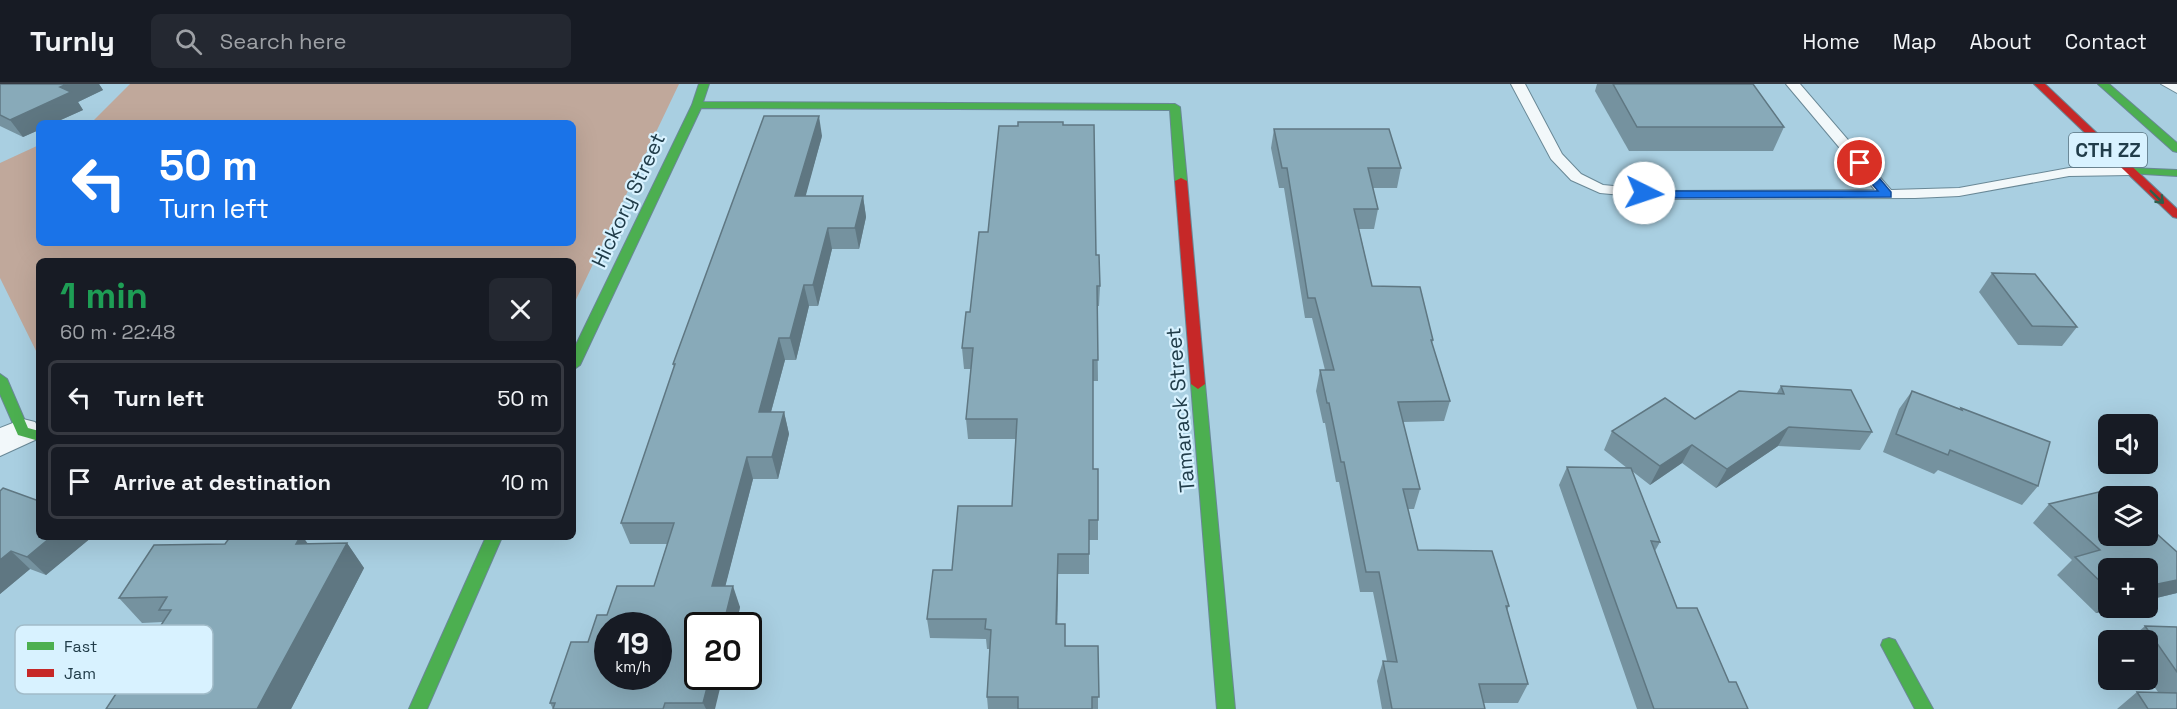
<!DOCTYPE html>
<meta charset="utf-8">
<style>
:root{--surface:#171b24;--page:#242831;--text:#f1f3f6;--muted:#9ea1a6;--line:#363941}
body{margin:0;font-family:"Space Grotesk",sans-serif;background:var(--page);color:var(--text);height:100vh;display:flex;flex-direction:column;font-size:22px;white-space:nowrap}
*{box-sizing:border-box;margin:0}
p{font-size:20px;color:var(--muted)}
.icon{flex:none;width:33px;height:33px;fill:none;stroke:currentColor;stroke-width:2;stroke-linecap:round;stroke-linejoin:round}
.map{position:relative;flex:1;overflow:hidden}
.panel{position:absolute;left:36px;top:174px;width:540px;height:282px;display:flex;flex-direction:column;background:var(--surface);border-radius:9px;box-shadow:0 6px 24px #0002}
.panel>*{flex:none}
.banner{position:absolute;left:36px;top:36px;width:540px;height:126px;border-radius:9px;box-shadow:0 6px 24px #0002;background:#1a73e8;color:#fff;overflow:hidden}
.tools{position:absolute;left:2098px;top:330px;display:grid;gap:12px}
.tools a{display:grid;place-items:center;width:60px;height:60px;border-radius:9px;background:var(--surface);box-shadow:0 6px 24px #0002;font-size:30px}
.speed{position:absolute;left:594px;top:528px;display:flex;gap:12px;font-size:30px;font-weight:700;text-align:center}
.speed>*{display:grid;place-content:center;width:78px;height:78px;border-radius:50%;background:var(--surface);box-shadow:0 6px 24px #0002;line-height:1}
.speed small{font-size:15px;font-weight:400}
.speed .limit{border:3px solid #111;border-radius:9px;background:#fff;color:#111}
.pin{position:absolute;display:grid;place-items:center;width:51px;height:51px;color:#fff;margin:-26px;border:3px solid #fff;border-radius:50%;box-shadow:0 2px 6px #0007}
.me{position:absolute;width:66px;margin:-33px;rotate:94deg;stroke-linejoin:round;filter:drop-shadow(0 0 4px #0008)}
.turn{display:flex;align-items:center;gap:21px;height:126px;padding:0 24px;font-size:27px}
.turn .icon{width:78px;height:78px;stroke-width:2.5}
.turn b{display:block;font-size:42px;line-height:51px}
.round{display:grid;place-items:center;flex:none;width:63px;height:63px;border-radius:9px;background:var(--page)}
.head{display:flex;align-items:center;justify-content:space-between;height:102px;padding:0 24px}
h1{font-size:36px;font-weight:700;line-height:45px;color:#1e9e55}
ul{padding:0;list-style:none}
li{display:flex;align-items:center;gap:18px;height:75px;margin:0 12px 9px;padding:0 12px;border:3px solid var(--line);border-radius:9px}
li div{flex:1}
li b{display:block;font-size:22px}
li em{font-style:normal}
header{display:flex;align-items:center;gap:36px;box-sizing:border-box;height:84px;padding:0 30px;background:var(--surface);border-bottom:2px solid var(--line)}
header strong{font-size:28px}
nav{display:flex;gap:33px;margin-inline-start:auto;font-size:21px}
.search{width:420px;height:54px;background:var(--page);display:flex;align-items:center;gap:15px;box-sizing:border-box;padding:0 21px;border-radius:9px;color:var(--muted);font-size:22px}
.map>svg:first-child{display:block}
</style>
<header>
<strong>Turnly</strong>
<div class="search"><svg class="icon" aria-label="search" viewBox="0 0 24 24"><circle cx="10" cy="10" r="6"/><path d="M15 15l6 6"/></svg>Search here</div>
<nav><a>Home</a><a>Map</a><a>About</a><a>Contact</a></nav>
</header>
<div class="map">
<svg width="2177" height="625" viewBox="0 0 2177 625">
<rect width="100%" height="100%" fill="#a9cfe1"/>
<!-- green -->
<polygon fill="#c0a89b" points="130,0 679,0 573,222 573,177 39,177 39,273 0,194 0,79 39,61 39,159 573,159 573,39 87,39 94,36"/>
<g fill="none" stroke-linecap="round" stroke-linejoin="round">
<!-- lane casing -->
<g stroke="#698896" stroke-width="2">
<g id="lane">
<polygon points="1511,0 1525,0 1562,70 1581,90 1603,101 1666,107 1875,106 1786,0 1800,0 1891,106 1959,104 2069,84 2131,83 2138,87 2131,91 2069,92 1959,112 1915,114 1666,115 1600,109 1571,96 1551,75"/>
<polygon points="2161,0 2177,0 2177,9"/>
</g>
</g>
<!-- street casing -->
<g stroke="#698896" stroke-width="2">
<polygon id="street" points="23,335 35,338 39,345 35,356 0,372 0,344"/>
</g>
<!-- fast casing -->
<g stroke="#698896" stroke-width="2">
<g id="fast">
<polygon points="699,0 709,0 703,18 1175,20 1180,23 1187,97 1181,100 1175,97 1170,26 701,24 580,281 573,286 573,267 692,21"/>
<polygon points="2098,0 2109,0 2177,59 2177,68 2173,67"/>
<polygon points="2131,84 2177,86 2177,92 2127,89 2127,85"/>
<polygon points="0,290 7,295 28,344 39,347 39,357 18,351 0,310"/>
<polygon points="1198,295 1205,300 1235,625 1217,625 1191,300"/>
<polygon points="486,453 502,453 427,625 409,625"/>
<polygon points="1889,554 1895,556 1933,625 1915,625 1881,561 1883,556"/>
</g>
</g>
<!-- jam casing -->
<g stroke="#698896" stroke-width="2">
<g id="jam">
<polygon points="2034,0 2045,0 2177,125 2177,134 2173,133"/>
<polygon points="1181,94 1187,97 1205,300 1198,305 1191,300 1175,97"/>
</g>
</g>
<!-- lane -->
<use href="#lane" fill="#f2f8fa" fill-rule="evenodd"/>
<!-- street -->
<use href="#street" fill="#f2f8fa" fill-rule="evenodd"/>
<!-- fast -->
<use href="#fast" fill="#4caf50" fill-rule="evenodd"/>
<!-- jam -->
<use href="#jam" fill="#c62828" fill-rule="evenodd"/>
</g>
<!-- wall -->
<g fill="#75929f">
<polygon points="0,0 99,0 103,6 78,18 83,26 23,53 0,42"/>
<polygon points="1597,0 1753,0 1784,43 1773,67 1629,67 1595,7"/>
<polygon points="1063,41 1096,171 1100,202 1099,222 1097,222 1098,297 1093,297 1093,385 1098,385 1098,456 1089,456 1089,490 1058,490 1057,540 1066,562 1098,562 1098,625 988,625 987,613 990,565 987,565 986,555 930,554 927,535 952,486 1012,422 1016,355 968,355 966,335 971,285 964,285 962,264 988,148"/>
<polygon points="1274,45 1401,84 1397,104 1373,104 1378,125 1374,145 1359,145 1372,202 1433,256 1432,259 1450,317 1444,337 1403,338 1420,405 1414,425 1408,425 1418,466 1509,522 1507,526 1528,600 1518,619 1484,619 1485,625 1382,625 1377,597 1383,577 1387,577 1373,508 1360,508 1339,398 1336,398 1325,339 1323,339 1316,307 1320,286 1325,286 1312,234 1305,234 1284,104 1279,104 1271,64"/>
<polygon points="822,52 805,112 863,112 866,133 859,165 832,165 818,222 809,222 796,276 785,276 771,328 784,328 789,350 778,395 753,395 725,502 740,523 736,542 698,542 715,625 553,625 550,619 588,558 607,531 654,502 667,460 630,460 621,439 674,283 673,280"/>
<polygon points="1992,189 2077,243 2062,262 2018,261 1979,208"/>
<polygon points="1781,302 1872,348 1860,366 1778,362 1716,404 1682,379 1650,401 1632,387 1660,458 1655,467 1677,524 1748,625 1637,625 1559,401 1567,383 1627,384 1604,366 1612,347 1695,335 1777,309"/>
<polygon points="1912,307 1960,326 1961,324 2038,402 2022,421 1938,386 1934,390 1883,368 1899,325"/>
<polygon points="0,407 39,453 92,453 46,491 30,485 0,510"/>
<polygon points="2049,420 2177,468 2177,509 2148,516 2148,484 2109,484 2109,524 2117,524 2096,529 2057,491 2072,476 2033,439"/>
<polygon points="347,459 364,484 291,625 106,625 163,538 142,539 119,514 308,460"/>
<polygon points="2145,542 2177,543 2177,625 2117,625 2137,608 2158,608 2148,594 2148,556 2129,556"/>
</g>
<!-- shaded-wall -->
<g fill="#5f7782">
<polygon points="67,0 99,0 103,6 78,18 83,26 54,39 39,39 39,46 23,53 10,36 60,3"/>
<polygon points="819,32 822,52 800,133 795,112"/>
<polygon points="863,112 866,133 859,165 855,144"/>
<polygon points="828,144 832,165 818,222 813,201"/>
<polygon points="804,201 809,222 796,276 790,254"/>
<polygon points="779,254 785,276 765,350 759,328"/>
<polygon points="784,328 789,350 778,395 772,373"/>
<polygon points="1789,343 1778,362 1716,404 1727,385"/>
<polygon points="1692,361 1682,379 1650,401 1660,382"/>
<polygon points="747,373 753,395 720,523 712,502"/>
<polygon points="51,453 92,453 46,491 27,473"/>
<polygon points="300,453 303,453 319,475 296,460"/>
<polygon points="347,459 364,484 291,625 257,625"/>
<polygon points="11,467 30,485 0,510 0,476"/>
<polygon points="1058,470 1058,490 1057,560 1056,540"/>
<polygon points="2177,496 2177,509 2148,516 2148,502"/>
<polygon points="733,502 740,523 736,542 723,542"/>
<polygon points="2109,515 2109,524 2117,524 2096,529"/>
<polygon points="710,592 723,592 715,625 706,625 703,619"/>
</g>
<!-- building -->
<g fill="#88aab9" stroke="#5f7782" stroke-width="1.5" fill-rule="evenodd">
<polygon points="0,0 67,0 60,3 71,8 10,36 0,31"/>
<polygon points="1613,0 1753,0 1784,43 1637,43"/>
<path d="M764,32H819L795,112H863L855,144H828L813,201H804L790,254H779L759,328H784L772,373H747L712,502H733L723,542H698V592H710L703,619H665L663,625H553L555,619H550L571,558H588L597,531H607L617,502H654L674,439H621L675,280H673ZM608,542H658V592H608Z"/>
<polygon points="1018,38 1063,38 1063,41 1094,41 1096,171 1099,171 1100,202 1097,202 1098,276 1093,276 1093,385 1098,385 1098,436 1089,436 1089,470 1058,470 1056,540 1065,540 1065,562 1098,562 1099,613 1092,613 1092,625 1018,625 1018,613 987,613 991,546 985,545 986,535 927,535 933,486 952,486 958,422 1012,422 1017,335 966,335 973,264 962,264 966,228 970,228 979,148 988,148 999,42 1018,42"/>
<polygon points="1274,45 1389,45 1401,84 1368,84 1378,125 1354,125 1372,202 1420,203 1433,256 1431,256 1450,317 1398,318 1420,405 1403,405 1418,466 1492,467 1509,522 1506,522 1528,600 1479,600 1485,625 1392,625 1383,577 1397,578 1379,488 1366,488 1344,378 1341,378 1329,319 1327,319 1320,286 1334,286 1315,214 1308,214 1287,84 1282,84"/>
<polygon points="1992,189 2035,190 2077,243 2032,242"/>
<polygon points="1781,302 1851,306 1872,348 1789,343 1727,385 1692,361 1660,382 1612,347 1665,314 1695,335 1739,307 1784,310"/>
<polygon points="1912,307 1962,326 1961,324 2050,358 2038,402 1950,366 1948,371 1896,350"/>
<polygon points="1567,383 1631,384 1660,458 1651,457 1677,524 1697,524 1729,598 1736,598 1748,625 1654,625"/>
<polygon points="3,404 39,417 39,453 51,453 27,473 11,467 0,476 0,407"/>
<polygon points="2107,406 2114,412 2109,412 2109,452 2148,452 2148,442 2177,468 2177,496 2148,502 2148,484 2109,484 2109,506 2075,473 2100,466 2049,420"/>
<polygon points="230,453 300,453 296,460 347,459 257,625 106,625 171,526 159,526 167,513 119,514 154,461 225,460"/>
<polygon points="2145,542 2177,543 2177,588"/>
<polygon points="2137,608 2177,609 2177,625 2148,625"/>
</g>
<!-- one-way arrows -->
<defs><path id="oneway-shaft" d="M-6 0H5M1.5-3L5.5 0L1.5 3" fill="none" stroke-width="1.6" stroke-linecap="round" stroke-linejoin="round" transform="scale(1.5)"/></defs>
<use stroke="#2e5f4c" href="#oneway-shaft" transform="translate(2157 113) rotate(44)"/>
<!-- route -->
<polygon fill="#1a73e8" stroke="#114b97" stroke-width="1.5" points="1860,75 1864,76 1891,108 1891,113 1666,114 1644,112 1638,109 1644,105 1666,107 1878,107 1854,79"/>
<g text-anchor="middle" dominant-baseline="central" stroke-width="4.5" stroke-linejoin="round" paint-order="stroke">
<!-- shield labels -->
<rect fill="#d8f2ff" stroke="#587380" stroke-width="1.5" x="2069" y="49" width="78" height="34" rx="4.5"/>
<g font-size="20" font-weight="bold" fill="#213d4a">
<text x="2108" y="66">CTH ZZ</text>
</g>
<!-- street labels -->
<g font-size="21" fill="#213d4a" stroke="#d8f2ff">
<text transform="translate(628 116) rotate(-65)">Hickory Street</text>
<text transform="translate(1180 326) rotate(-95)">Tamarack Street</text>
</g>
</g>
<!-- legend -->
<rect x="15" y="541" width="198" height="69" rx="9" fill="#d8f2ff" stroke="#a1bcc9" stroke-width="1.5"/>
<rect x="27" y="558" width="27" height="8" fill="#4caf50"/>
<rect x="27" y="585" width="27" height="8" fill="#c62828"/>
<g font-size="16" fill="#213d4a">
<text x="64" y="568">Fast</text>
<text x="64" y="595">Jam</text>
</g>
</svg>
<div class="tools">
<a><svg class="icon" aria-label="sound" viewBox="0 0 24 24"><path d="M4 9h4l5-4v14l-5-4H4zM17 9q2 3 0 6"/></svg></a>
<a><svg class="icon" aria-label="layers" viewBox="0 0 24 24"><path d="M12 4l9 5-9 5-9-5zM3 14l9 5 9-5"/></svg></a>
<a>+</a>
<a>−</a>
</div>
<div class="speed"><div>19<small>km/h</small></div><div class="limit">20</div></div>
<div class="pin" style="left:1860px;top:79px;background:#d93025"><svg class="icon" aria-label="arrive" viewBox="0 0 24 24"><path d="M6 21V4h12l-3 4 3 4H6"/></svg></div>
<svg class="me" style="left:1644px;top:109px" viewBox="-20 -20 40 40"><circle r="19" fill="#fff"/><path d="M0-13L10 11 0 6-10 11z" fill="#1a73e8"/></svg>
<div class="banner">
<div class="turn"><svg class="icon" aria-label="left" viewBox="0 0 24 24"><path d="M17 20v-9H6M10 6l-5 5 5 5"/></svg><div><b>50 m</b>Turn left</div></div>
</div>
<section class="panel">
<div class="head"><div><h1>1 min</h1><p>60 m · 22:48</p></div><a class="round"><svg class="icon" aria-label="close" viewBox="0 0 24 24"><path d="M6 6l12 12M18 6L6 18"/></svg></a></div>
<ul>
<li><svg class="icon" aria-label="left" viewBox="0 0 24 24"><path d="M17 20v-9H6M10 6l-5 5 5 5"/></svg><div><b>Turn left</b></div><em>50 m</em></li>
<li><svg class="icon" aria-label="arrive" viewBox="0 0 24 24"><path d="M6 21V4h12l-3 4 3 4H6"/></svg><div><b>Arrive at destination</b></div><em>10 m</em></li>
</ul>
</section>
</div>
